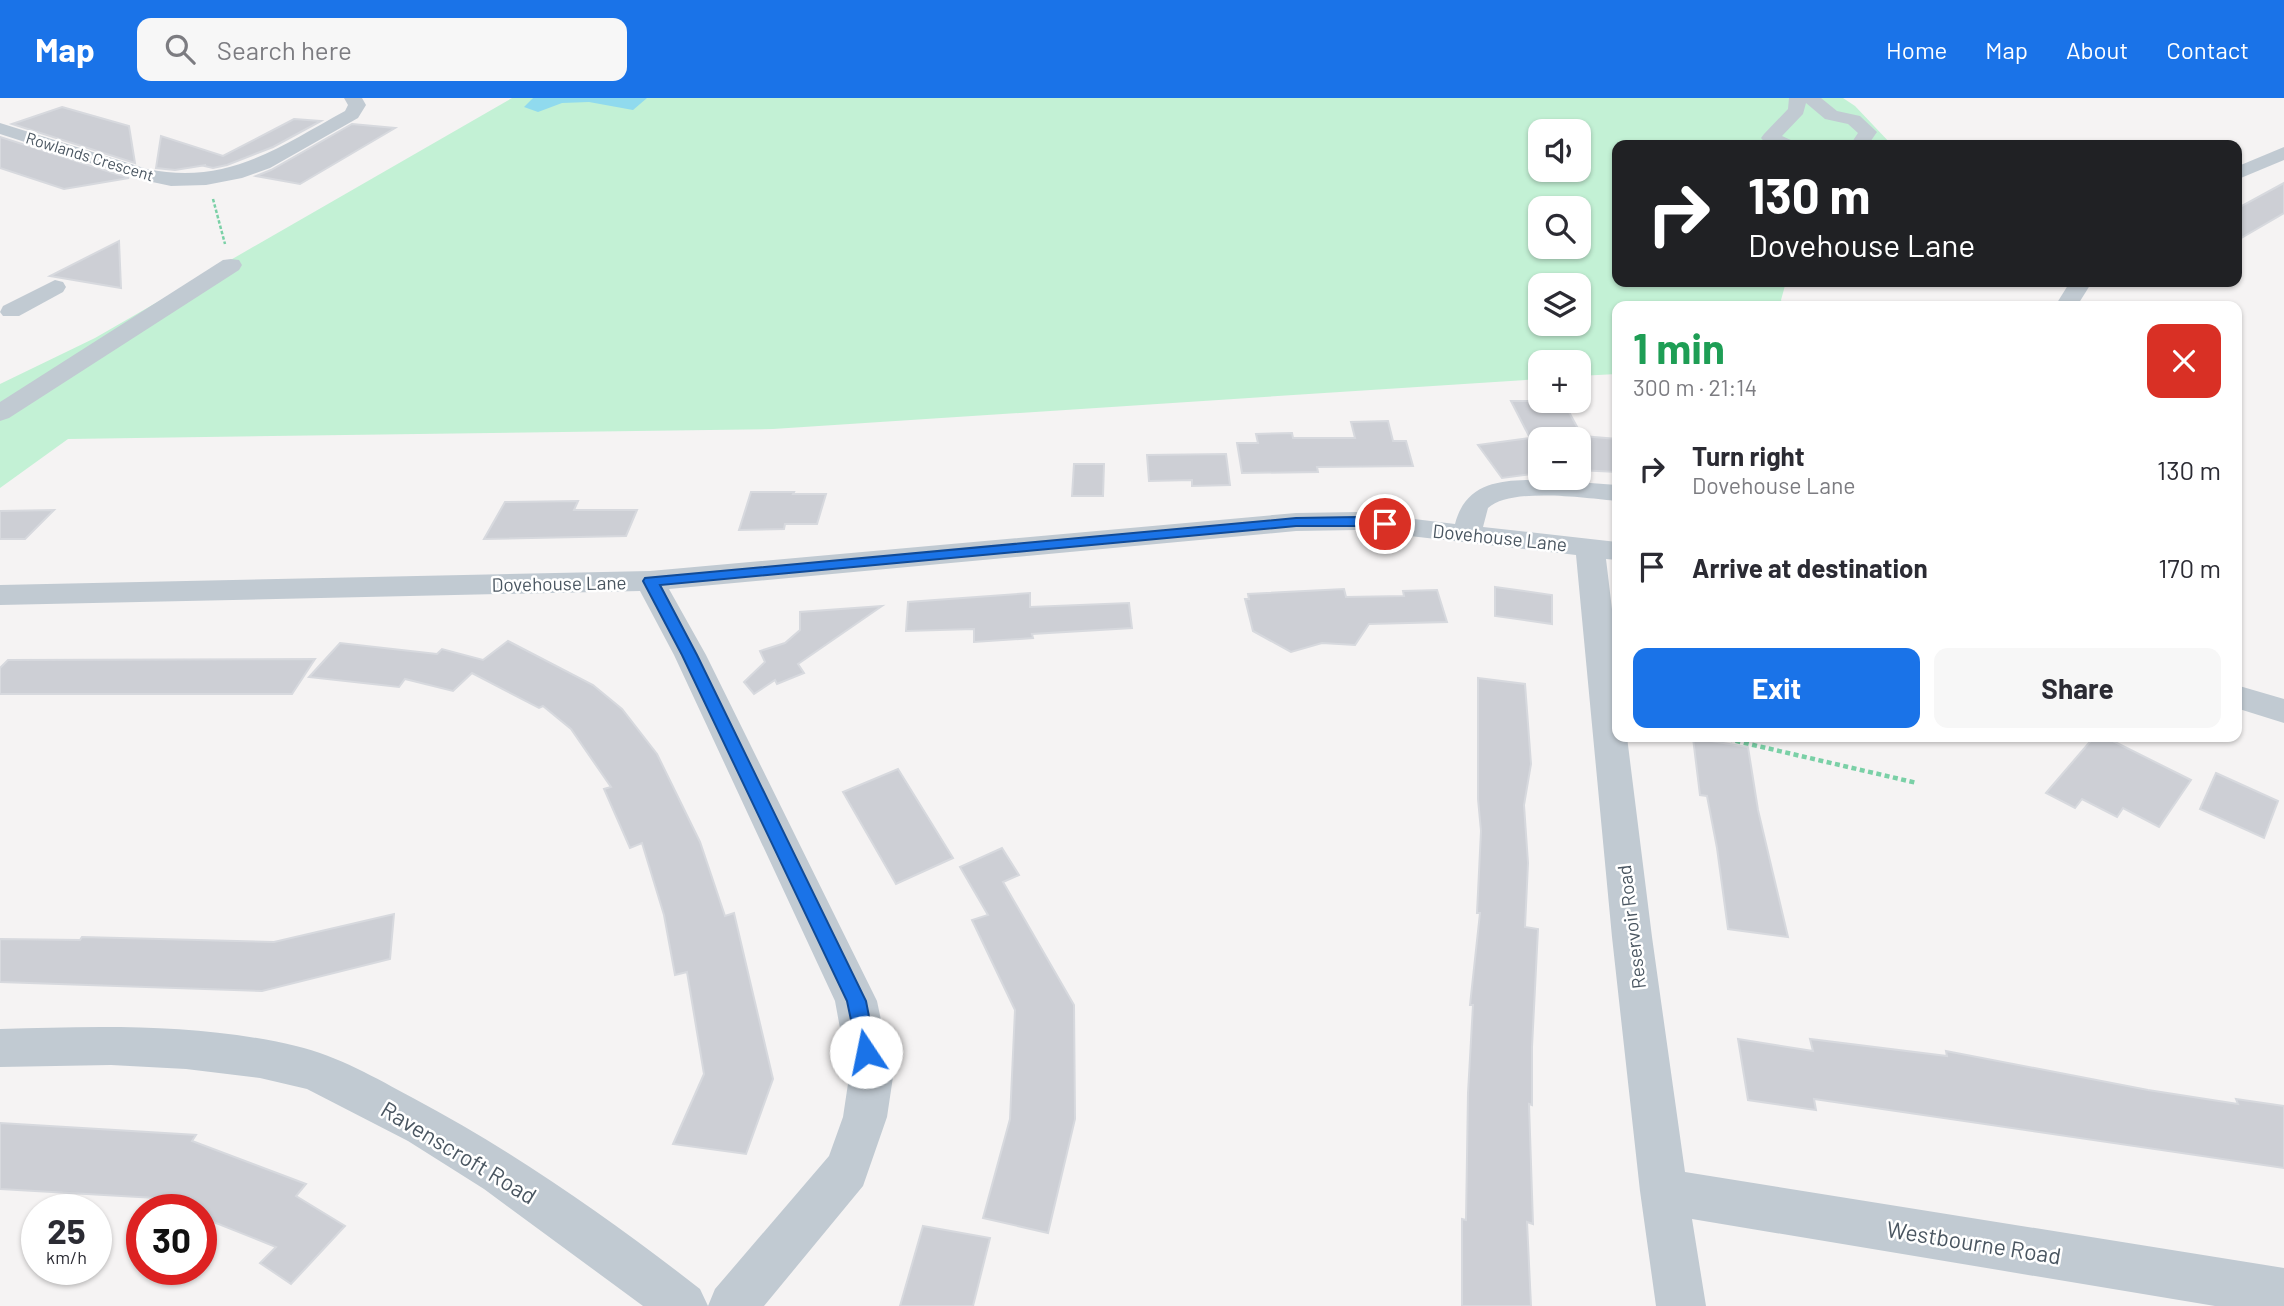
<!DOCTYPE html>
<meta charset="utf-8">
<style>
:root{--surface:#fff;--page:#f7f7f7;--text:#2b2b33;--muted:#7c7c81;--accent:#1a73e8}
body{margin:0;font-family:Barlow,sans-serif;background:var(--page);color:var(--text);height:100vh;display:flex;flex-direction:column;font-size:26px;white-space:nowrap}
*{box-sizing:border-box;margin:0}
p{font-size:23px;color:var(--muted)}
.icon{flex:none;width:38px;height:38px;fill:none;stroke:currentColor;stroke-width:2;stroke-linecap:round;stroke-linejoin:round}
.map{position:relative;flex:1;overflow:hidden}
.sheet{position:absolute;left:1612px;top:203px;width:630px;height:441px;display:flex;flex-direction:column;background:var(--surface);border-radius:14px;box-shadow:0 2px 5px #0004}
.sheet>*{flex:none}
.top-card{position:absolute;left:1612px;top:42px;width:630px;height:147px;border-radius:14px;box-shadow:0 2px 5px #0004;background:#202124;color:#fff;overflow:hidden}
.controls{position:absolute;left:1528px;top:21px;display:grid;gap:14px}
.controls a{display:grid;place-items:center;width:63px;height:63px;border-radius:14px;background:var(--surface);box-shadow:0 2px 5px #0004;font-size:35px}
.speed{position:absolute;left:21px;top:1096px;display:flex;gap:14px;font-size:35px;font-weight:700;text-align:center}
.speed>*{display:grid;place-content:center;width:91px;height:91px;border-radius:50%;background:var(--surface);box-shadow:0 2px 5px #0004;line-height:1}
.speed small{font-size:18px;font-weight:400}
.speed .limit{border:10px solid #d22;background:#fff;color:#111}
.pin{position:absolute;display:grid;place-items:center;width:60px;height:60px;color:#fff;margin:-30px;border:4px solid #fff;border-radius:50%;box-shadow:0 2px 7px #0007}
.me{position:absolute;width:77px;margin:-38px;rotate:349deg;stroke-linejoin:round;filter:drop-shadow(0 0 5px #0008)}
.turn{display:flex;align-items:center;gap:24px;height:147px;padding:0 21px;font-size:32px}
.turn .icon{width:91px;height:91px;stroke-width:2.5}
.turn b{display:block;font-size:49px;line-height:60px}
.round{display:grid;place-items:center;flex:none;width:74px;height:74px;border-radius:14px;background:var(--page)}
.head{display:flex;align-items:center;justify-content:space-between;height:119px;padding:0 21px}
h1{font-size:42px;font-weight:700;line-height:52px;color:#1e9e55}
.cta{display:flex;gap:14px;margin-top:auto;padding:14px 21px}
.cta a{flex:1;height:80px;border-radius:14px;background:var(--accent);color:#fff;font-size:28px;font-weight:700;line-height:80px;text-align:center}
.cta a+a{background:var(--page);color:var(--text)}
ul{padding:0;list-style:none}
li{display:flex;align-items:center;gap:21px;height:98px;padding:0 21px}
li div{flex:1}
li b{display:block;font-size:26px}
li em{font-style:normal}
header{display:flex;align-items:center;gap:42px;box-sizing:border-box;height:98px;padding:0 35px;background:var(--accent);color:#fff}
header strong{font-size:33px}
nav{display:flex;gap:38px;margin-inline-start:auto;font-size:24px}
.search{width:490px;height:63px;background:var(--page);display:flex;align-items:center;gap:18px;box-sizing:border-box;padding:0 24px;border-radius:14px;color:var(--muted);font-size:26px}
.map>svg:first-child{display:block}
</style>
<header>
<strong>Map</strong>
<div class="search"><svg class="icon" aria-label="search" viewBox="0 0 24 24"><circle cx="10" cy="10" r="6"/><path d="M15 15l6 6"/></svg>Search here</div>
<nav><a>Home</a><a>Map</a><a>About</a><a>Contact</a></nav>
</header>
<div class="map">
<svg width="2284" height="1208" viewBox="0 0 2284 1208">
<rect width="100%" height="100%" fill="#f5f3f3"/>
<!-- green -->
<path fill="#c3f1d5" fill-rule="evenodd" d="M512,0H1843L1855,8L1892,47H1617V184H1786L1781,202L1783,208H1617V276L1579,278L1578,264H1540V281L773,331L68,341L0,390V286L95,240ZM1540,33H1578V72H1540ZM1540,110H1578V149H1540ZM1540,187H1578V226H1540Z"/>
<!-- water -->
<polygon fill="#90daee" points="533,0 647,0 633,12 589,4 562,5 538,14 524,9"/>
<!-- building -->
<g fill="#cdcfd5" stroke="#d7d9de" stroke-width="2">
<polygon points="62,9 129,28 135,65 12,26"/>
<polygon points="294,21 321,23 273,49 227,67 213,70 204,68 206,67 175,72 156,70 161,38 223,58"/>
<polygon points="352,26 395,30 300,86 256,78 271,72"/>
<polygon points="0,39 129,80 64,91 0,70"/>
<polygon points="2284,85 2284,115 2236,143 2236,111"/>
<polygon points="119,143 121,190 50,178"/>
<polygon points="1511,303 1563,303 1582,338 1617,341 1617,374 1578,372 1578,341 1540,341 1540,375 1502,380 1478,347 1530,340"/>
<polygon points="1388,323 1393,343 1406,343 1413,368 1317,369 1318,374 1242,375 1237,345 1258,345 1256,336 1292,335 1293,340 1355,340 1351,324"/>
<polygon points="1226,356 1230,387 1192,388 1192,382 1149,383 1147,357"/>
<polygon points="1074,366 1104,366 1103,398 1072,398"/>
<polygon points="751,394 794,394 793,396 826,396 817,426 785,426 784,431 739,432"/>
<polygon points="578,403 574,412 637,412 626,438 484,441 505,404"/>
<polygon points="54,412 25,441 0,441 0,413"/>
<polygon points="1495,489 1552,497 1552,526 1495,518"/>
<polygon points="1344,491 1346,499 1404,498 1403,493 1437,492 1447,524 1369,526 1355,547 1322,545 1291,554 1253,533 1245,501 1249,501 1248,496"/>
<polygon points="1030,495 1030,509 1129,505 1132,530 1032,536 1033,540 974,544 974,531 906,533 908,504"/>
<polygon points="882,508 798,566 804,575 777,586 775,582 754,596 744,584 765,564 760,553 785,545 800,532 800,514"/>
<polygon points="508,543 593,587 622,611 657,656 700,744 725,818 734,815 773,981 746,1056 673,1046 704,976 687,874 675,877 664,817 642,745 630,750 604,691 611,689 571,631 543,608 539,610 472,575 453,593 405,581 399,589 309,579 340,545 437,556 442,551 483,562"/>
<polygon points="315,561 292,596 0,596 0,570 8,562"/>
<polygon points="1478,580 1525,586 1531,666 1524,707 1528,765 1525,829 1538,831 1532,949 1532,1007 1529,1006 1533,1126 1527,1124 1531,1208 1462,1208 1462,1121 1466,1122 1468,995 1473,907 1470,907 1480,815 1477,815 1481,733 1478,701"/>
<polygon points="2094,639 2105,639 2191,682 2159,729 2123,710 2117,719 2082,701 2075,710 2046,695"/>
<polygon points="1693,640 1748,649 1758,712 1788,839 1728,831 1717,750 1707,698 1700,697"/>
<polygon points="898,671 953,760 896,786 843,694"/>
<polygon points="2216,675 2278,703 2264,740 2200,711"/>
<polygon points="1002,750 1019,777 1003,784 1074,907 1075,1021 1048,1135 983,1120 1010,1021 1015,912 972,822 988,817 960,769"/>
<polygon points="394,816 390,861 262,893 0,884 0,841 80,842 82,839 274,844"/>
<polygon points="1738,941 1813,953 1810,941 1947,958 1946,953 2148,992 2238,1006 2236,1001 2284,1008 2284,1070 1814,1001 1816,1012 1748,1002"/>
<polygon points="0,1025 196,1037 192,1043 306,1086 296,1098 345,1128 291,1186 260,1165 276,1149 201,1119 201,1111 183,1111 156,1100 0,1091"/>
<polygon points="923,1128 990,1140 973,1208 900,1208"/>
</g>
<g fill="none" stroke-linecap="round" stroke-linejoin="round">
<!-- path-far1 -->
<polyline stroke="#7ad0a6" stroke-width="2.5" stroke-dasharray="3.5 2" stroke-linecap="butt" points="213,101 225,146"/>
<!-- path -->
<polyline stroke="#7ad0a6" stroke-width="4.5" stroke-dasharray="5 3.5" stroke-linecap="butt" points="1719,639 1917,685"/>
<!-- minor -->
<g fill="#c1cad2" fill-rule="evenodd">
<path d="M344,0H362L366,7L358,20L270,70L242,80L206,87L171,88L143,82L0,36V25L147,71C227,88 279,49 345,13L348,7Z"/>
<path d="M1789,0H1821L1837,13L1860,18L1877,34L1868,47H1850L1858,35L1848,26L1825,21L1806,5L1803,16L1782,38L1793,43L1796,47C1784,47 1769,50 1761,40L1764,36L1788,11Z"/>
<polygon points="2284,49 2284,62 2236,82 2236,69"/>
<polygon points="231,161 239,162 242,167 239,172 9,320 0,323 0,304 223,162"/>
<polygon points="55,182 63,184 66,189 63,194 19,218 3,218 0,214 3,208"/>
<polygon points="2070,184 2092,184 2077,208 2055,208"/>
<path d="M1550,382L1617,387V403C1587,400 1511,389 1488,410L1483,429L1617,444V462L1606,461L1617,553V639H1627L1652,839L1685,1074L2284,1170V1208H2215L1692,1121L1706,1208H1656L1640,1093L1612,839L1576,457L1357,432L1296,433L669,491L706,557L877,903L893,979L887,1019L863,1088L764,1208H643L484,1091L408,1043L307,991L260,980L186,971L111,967L0,969V931C99,928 200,925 296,948C338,958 376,980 413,1000C515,1054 609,1120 700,1191L708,1208L715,1191L829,1058L843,1019L849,979L835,903L674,557L640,493L0,507V487L650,473L1296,415L1357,414L1455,426C1467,379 1510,382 1550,382Z"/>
<polygon points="2236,587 2284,601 2284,625 2236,610"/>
</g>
</g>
<!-- route -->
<polygon fill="#1a73e8" stroke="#114b97" stroke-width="2" points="1357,419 1385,422 1391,426 1385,430 1357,428 1296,428 660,487 697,557 866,903 876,954 873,960 866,963 859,960 847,903 682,557 643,483 645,480 1296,420"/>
<g text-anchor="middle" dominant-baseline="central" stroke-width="5" stroke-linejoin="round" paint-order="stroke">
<!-- far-street labels -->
<g font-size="16" fill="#4a5661" stroke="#fff">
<text transform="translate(90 58) rotate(17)">Rowlands Crescent</text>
</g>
<!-- street labels -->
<g font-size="19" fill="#4a5661" stroke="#fff">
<text transform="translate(1500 439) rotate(6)">Dovehouse Lane</text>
<text transform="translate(559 485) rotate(-1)">Dovehouse Lane</text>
<text transform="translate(1631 829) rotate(-97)">Reservoir Road</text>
</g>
<!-- near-street labels -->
<g font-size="23" fill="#4a5661" stroke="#fff">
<text transform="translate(459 1054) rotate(31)">Ravenscroft Road</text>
<text transform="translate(1974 1144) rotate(9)">Westbourne Road</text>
</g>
</g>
</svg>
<div class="controls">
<a><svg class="icon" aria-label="sound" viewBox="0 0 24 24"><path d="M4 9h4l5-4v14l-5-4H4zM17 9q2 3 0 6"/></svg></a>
<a><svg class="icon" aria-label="search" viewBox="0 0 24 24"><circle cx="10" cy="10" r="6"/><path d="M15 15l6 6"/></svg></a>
<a><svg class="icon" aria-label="layers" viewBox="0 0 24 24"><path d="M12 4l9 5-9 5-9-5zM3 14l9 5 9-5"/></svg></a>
<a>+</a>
<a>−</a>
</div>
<div class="speed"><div>25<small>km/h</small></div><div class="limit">30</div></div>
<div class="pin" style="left:1385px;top:426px;background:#d93025"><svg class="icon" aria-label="arrive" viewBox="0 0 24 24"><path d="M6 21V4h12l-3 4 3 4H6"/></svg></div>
<svg class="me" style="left:866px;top:954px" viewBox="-20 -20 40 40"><circle r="19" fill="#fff"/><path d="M0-13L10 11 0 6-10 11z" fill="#1a73e8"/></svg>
<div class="top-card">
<div class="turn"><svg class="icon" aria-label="right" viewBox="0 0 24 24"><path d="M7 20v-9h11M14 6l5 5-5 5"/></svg><div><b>130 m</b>Dovehouse Lane</div></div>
</div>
<section class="sheet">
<div class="head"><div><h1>1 min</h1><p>300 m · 21:14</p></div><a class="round" style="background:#d93025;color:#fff"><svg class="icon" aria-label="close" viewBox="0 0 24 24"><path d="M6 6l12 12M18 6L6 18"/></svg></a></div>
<ul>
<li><svg class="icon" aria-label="right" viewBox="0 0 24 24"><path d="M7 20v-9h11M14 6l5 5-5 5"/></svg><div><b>Turn right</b><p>Dovehouse Lane</p></div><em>130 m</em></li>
<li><svg class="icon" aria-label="arrive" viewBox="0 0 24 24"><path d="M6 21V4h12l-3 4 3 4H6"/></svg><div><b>Arrive at destination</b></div><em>170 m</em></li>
</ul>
<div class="cta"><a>Exit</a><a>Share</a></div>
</section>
</div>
